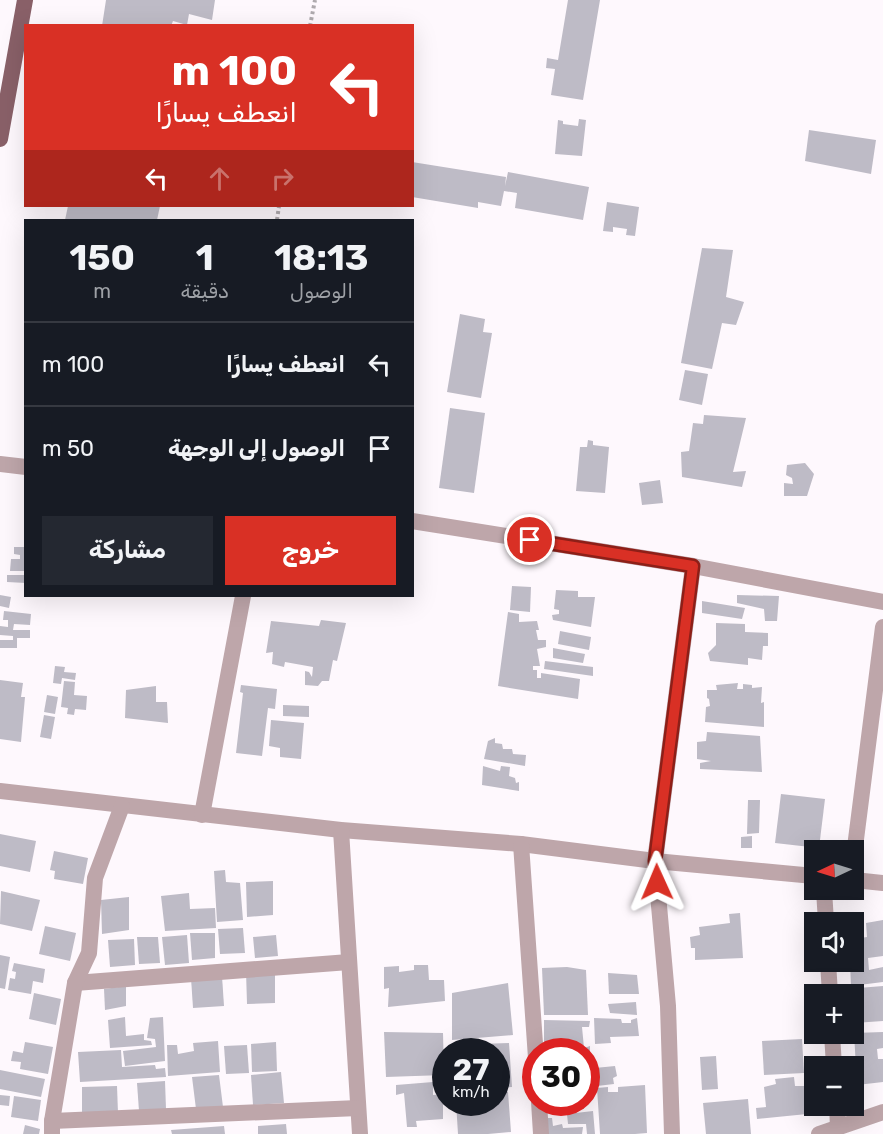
<!DOCTYPE html>
<html lang="ar">
<meta charset="utf-8">
<style>
:root{--surface:#171b24;--page:#242831;--text:#f1f3f6;--muted:#9ea1a6;--line:#363941;--accent:#d93025}
body{margin:0;font-family:Rubik,"Noto Naskh Arabic",sans-serif;background:var(--page);color:var(--text);direction:rtl;height:100vh;display:flex;flex-direction:column;font-size:22px;white-space:nowrap}
*{box-sizing:border-box;margin:0}
p{font-size:20px;color:var(--muted)}
.icon{flex:none;width:33px;height:33px;fill:none;stroke:currentColor;stroke-width:2;stroke-linecap:round;stroke-linejoin:round}
.map{position:relative;flex:1;overflow:hidden;direction:ltr}
.side{position:absolute;left:24px;top:219px;width:390px;height:378px;display:flex;flex-direction:column;background:var(--surface);border-radius:0px;box-shadow:0 6px 24px #0002;direction:rtl}
.side>*{flex:none}
.top-card{position:absolute;left:24px;top:24px;width:390px;height:183px;border-radius:0px;box-shadow:0 6px 24px #0002;direction:rtl;background:#d93025;color:#fff;overflow:hidden}
.needle{width:39px;rotate:266deg}
.buttons{position:absolute;left:804px;top:840px;display:grid;gap:12px}
.buttons a{display:grid;place-items:center;width:60px;height:60px;border-radius:0px;background:var(--surface);box-shadow:0 6px 24px #0002;font-size:30px}
.speed{position:absolute;left:432px;top:1038px;display:flex;gap:12px;font-size:30px;font-weight:700;text-align:center}
.speed>*{display:grid;place-content:center;width:78px;height:78px;border-radius:50%;background:var(--surface);box-shadow:0 6px 24px #0002;line-height:1}
.speed small{font-size:15px;font-weight:400}
.speed .limit{border:9px solid #d22;background:#fff;color:#111}
.pin{position:absolute;display:grid;place-items:center;width:51px;height:51px;color:#fff;margin:-26px;border:3px solid #fff;border-radius:50%;box-shadow:0 2px 6px #0007}
.me{position:absolute;width:66px;margin:-33px;rotate:359deg;stroke-linejoin:round;filter:drop-shadow(0 0 4px #0008)}
.turn{display:flex;align-items:center;gap:21px;height:126px;padding:0 18px;font-size:27px}
.turn .icon{width:78px;height:78px;stroke-width:2.5}
.turn b{display:block;font-size:42px;line-height:51px}
.lanes{display:flex;align-items:center;height:57px;padding:0 18px;background:#0003;justify-content:center;gap:30px;direction:ltr}
.lanes .off{opacity:.35}
.eta{display:flex;justify-content:space-evenly;align-items:center;height:102px;text-align:center}
.eta b{font-size:36px;font-weight:700;line-height:42px}
.primary-button{display:flex;gap:12px;margin-top:auto;padding:12px 18px}
.primary-button a{flex:1;height:69px;border-radius:0px;background:var(--accent);color:#fff;font-size:24px;font-weight:700;line-height:69px;text-align:center}
.primary-button a+a{background:var(--page);color:var(--text)}
ul{padding:0;list-style:none}
li{display:flex;align-items:center;gap:18px;height:84px;padding:0 18px;border-top:2px solid var(--line)}
li div{flex:1}
li b{display:block;font-size:22px}
li em{font-style:normal}
.map>svg:first-child{display:block}
</style>
<div class="map">
<svg width="883" height="1134" viewBox="0 0 883 1134">
<rect width="100%" height="100%" fill="#fef8fd"/>
<!-- building -->
<g fill="#bebbc6">
<polygon points="106,0 215,0 212,20 189,14 187,25 173,21 171,26 102,26"/>
<polygon points="568,0 600,0 583,100 551,95 555,69 546,68 547,58 558,60"/>
<polygon points="579,119 586,120 582,156 555,154 558,120 563,121 563,124 578,126"/>
<polygon points="809,130 876,140 871,174 805,161"/>
<polygon points="412,162 506,177 505,186 508,172 589,187 583,220 515,208 517,193 504,191 501,206 478,202 478,208 412,197"/>
<polygon points="607,202 639,207 635,236 626,235 627,229 613,227 613,232 603,231"/>
<polygon points="68,206 160,206 157,220 65,220"/>
<polygon points="702,248 733,250 726,297 744,302 736,325 722,323 712,369 681,363"/>
<polygon points="460,314 485,319 483,332 492,333 481,398 447,392"/>
<polygon points="685,370 708,374 702,405 679,400"/>
<polygon points="450,408 485,413 474,493 439,488"/>
<polygon points="704,415 746,418 733,472 746,471 742,487 682,477 681,452 689,451 693,423 703,424"/>
<polygon points="588,440 593,441 593,445 609,447 605,493 576,491 580,447 587,447"/>
<polygon points="805,463 814,474 807,496 784,496 784,483 793,484 792,478 786,475 787,465"/>
<polygon points="660,480 663,503 642,505 639,483"/>
<polygon points="14,547 26,547 26,571 10,571 11,559 20,559 20,555 14,554"/>
<polygon points="7,575 26,575 26,583 7,582"/>
<polygon points="512,586 531,587 530,612 510,610"/>
<polygon points="556,590 578,591 578,597 595,597 591,627 553,620 552,615 559,614 559,610 554,609"/>
<polygon points="0,595 11,597 9,608 0,606"/>
<polygon points="737,595 779,596 777,621 765,621 764,609 737,603"/>
<polygon points="702,601 745,608 742,619 702,613"/>
<polygon points="4,611 31,614 30,625 14,624 13,630 30,630 30,638 17,638 17,648 0,648 0,640 13,640 13,636 0,635 0,626 8,627 8,620 3,620"/>
<polygon points="508,612 519,614 519,622 537,621 539,630 536,630 538,640 546,640 546,647 537,649 540,666 533,666 533,670 537,670 537,678 541,678 541,673 580,679 578,699 498,686"/>
<polygon points="321,620 346,623 337,661 333,660 329,681 322,681 318,686 305,685 305,671 309,672 312,677 313,667 285,662 284,667 272,664 273,652 266,653 271,621 319,626"/>
<polygon points="716,623 745,624 745,632 768,633 768,646 763,646 762,660 748,658 748,665 710,661 708,653 716,645"/>
<polygon points="560,631 591,637 589,650 558,644"/>
<polygon points="553,648 585,654 583,663 553,658"/>
<polygon points="545,661 593,667 593,676 544,669"/>
<polygon points="55,666 65,667 64,672 76,673 75,680 62,678 61,684 53,683"/>
<polygon points="0,680 23,683 21,697 25,697 21,742 0,739"/>
<polygon points="64,681 75,682 74,695 87,696 86,710 75,709 74,715 67,714 68,708 61,707"/>
<polygon points="738,683 737,689 743,689 743,684 752,685 752,688 762,687 761,703 764,702 764,727 705,722 706,707 710,706 709,699 707,698 707,690 717,690 716,685"/>
<polygon points="241,685 277,689 275,709 268,708 262,756 236,753 243,693 240,692"/>
<polygon points="156,686 156,702 167,702 168,723 125,718 126,690"/>
<polygon points="47,695 58,697 55,714 44,712"/>
<polygon points="283,705 309,706 309,717 283,716"/>
<polygon points="44,715 55,717 51,739 40,737"/>
<polygon points="271,720 304,723 301,759 280,757 280,748 269,746"/>
<polygon points="707,732 760,736 762,772 700,769 700,763 711,761 697,759 697,742 706,741"/>
<polygon points="495,738 495,743 502,744 503,749 512,749 513,754 526,755 525,766 484,759 488,741"/>
<polygon points="483,766 500,771 501,766 510,767 509,776 515,778 516,783 519,782 519,791 482,785"/>
<polygon points="781,794 825,799 819,848 775,843"/>
<polygon points="748,800 760,800 759,833 747,834"/>
<polygon points="0,834 36,841 30,872 0,866"/>
<polygon points="752,836 752,848 741,848 741,837"/>
<polygon points="54,851 88,858 83,884 54,879 55,871 50,870"/>
<polygon points="225,870 226,882 240,883 243,920 217,922 214,871"/>
<polygon points="273,881 273,915 247,917 246,882"/>
<polygon points="1,891 40,900 32,931 0,924"/>
<polygon points="189,893 190,909 215,908 216,928 165,931 161,896"/>
<polygon points="129,897 129,930 102,934 101,900"/>
<polygon points="740,913 743,958 695,960 695,948 691,948 690,937 700,935 699,927 730,923 729,914"/>
<polygon points="883,920 883,956 868,958 869,970 883,967 883,982 851,986 850,962 854,962 854,939 867,937 866,923"/>
<polygon points="45,926 76,933 70,961 39,954"/>
<polygon points="243,928 245,953 220,954 218,929"/>
<polygon points="190,933 215,933 215,958 192,960"/>
<polygon points="187,935 189,963 165,965 162,937"/>
<polygon points="276,935 278,956 255,958 253,937"/>
<polygon points="137,937 158,937 160,963 139,964"/>
<polygon points="134,939 135,965 110,967 108,940"/>
<polygon points="0,955 10,957 5,989 0,988"/>
<polygon points="14,963 45,969 43,983 33,981 31,994 8,990 10,978 15,979 16,972 12,971"/>
<polygon points="414,965 428,965 429,980 444,980 445,1001 388,1007 389,988 384,989 384,967 399,966 399,972 414,970"/>
<polygon points="567,967 586,970 588,1015 544,1015 542,968"/>
<polygon points="275,970 275,1003 247,1004 246,971"/>
<polygon points="608,973 637,975 639,994 609,994"/>
<polygon points="222,976 224,1006 193,1008 191,978"/>
<polygon points="508,983 513,1035 452,1040 452,993"/>
<polygon points="126,986 126,1006 105,1010 104,989"/>
<polygon points="883,986 883,1021 854,1023 854,994 846,994 846,989"/>
<polygon points="34,993 61,999 56,1025 29,1019"/>
<polygon points="636,1002 637,1015 610,1013 608,1004"/>
<polygon points="125,1017 126,1036 144,1034 144,1040 151,1041 152,1045 110,1048 108,1020"/>
<polygon points="163,1017 165,1061 125,1066 123,1051 156,1047 155,1039 147,1038 150,1018"/>
<polygon points="594,1018 621,1019 622,1023 631,1023 631,1020 637,1018 639,1036 610,1037 611,1043 595,1044"/>
<polygon points="544,1020 590,1021 589,1027 582,1027 584,1048 590,1046 590,1053 586,1054 586,1052 544,1052"/>
<polygon points="384,1032 443,1033 444,1075 386,1077"/>
<polygon points="883,1032 883,1048 877,1049 878,1059 883,1059 883,1082 857,1085 854,1033"/>
<polygon points="802,1039 804,1073 764,1075 762,1041"/>
<polygon points="218,1041 220,1072 168,1076 167,1045 177,1045 178,1054 194,1051 193,1043"/>
<polygon points="25,1042 53,1047 48,1074 20,1069 21,1062 11,1061 13,1051 23,1053"/>
<polygon points="276,1042 277,1071 252,1072 251,1044"/>
<polygon points="509,1043 512,1087 496,1088 496,1052 450,1052 449,1045"/>
<polygon points="247,1045 249,1073 226,1074 224,1046"/>
<polygon points="121,1050 122,1067 155,1065 156,1069 165,1068 166,1077 80,1082 78,1052"/>
<polygon points="716,1056 718,1089 702,1090 700,1057"/>
<polygon points="586,1057 590,1057 594,1086 586,1086"/>
<polygon points="615,1066 617,1076 613,1078 614,1084 597,1086 595,1068"/>
<polygon points="0,1070 45,1079 41,1097 0,1089"/>
<polygon points="281,1072 284,1103 253,1105 251,1075"/>
<polygon points="219,1075 223,1107 196,1109 192,1077"/>
<polygon points="794,1077 795,1086 807,1086 807,1114 757,1119 756,1108 766,1107 764,1087 776,1084 775,1079"/>
<polygon points="165,1081 166,1109 139,1111 137,1083"/>
<polygon points="433,1082 433,1095 443,1094 443,1119 416,1121 417,1127 407,1127 404,1093 396,1095 396,1085"/>
<polygon points="645,1085 647,1133 635,1134 600,1134 597,1088 608,1087 608,1092 618,1092 618,1087"/>
<polygon points="117,1086 118,1113 82,1114 82,1087"/>
<polygon points="496,1092 508,1092 511,1132 488,1134 458,1134 456,1102 496,1102"/>
<polygon points="0,1095 10,1096 9,1106 0,1105"/>
<polygon points="14,1096 41,1100 38,1121 11,1117"/>
<polygon points="748,1099 751,1134 706,1134 703,1103"/>
<polygon points="549,1102 583,1102 584,1109 549,1109"/>
<polygon points="593,1111 595,1134 587,1134 586,1124 568,1124 567,1114"/>
<polygon points="547,1118 552,1118 553,1126 562,1124 563,1128 583,1127 582,1134 548,1134"/>
<polygon points="286,1124 287,1134 258,1134 258,1126"/>
<polygon points="25,1125 40,1129 39,1134 23,1134"/>
<polygon points="224,1126 225,1134 172,1134 171,1130"/>
</g>
<g fill="none" stroke-linecap="round" stroke-linejoin="round">
<!-- path -->
<g stroke="#afaaae" stroke-width="4" stroke-dasharray="3 3" stroke-linecap="butt">
<polyline points="310,26 315,0"/>
<polyline points="277,220 279,206"/>
</g>
<!-- minor -->
<g stroke="#bea6aa" stroke-width="16">
<polyline points="0,464 26,467"/>
<polyline points="412,521 693,566 883,602"/>
<polyline points="0,791 341,830 521,844 655,861 814,876"/>
<polyline points="202,815 243,596"/>
<polyline points="341,830 360,1134"/>
<polyline points="521,844 536,1058"/>
<polyline points="854,855 883,627"/>
<polyline points="854,880 883,883"/>
<polyline points="824,890 826,922"/>
<polyline points="828,962 830,994"/>
<polyline points="75,983 349,962"/>
<polyline points="832,1034 834,1066"/>
<polyline points="539,1102 541,1134"/>
<polyline points="837,1106 838,1127"/>
<polyline points="52,1121 358,1108"/>
<polyline points="52,1134 52,1121 75,983 89,953 95,878 122,806"/>
<polyline points="672,1134 668,1006 655,861 693,566"/>
<polyline points="819,1134 883,1112"/>
</g>
<!-- primary -->
<polyline stroke="#896068" stroke-width="16" points="0,139 25,0"/>
</g>
<g fill="none" stroke-linecap="round" stroke-linejoin="round">
<!-- route casing -->
<g stroke="#8d1f18" stroke-width="15">
<polyline id="route" points="530,540 693,566 655,861 657,882"/>
</g>
<!-- route -->
<use href="#route" stroke="#d93025" stroke-width="10"/>
</g>
</svg>
<div class="buttons">
<a><svg class="needle" viewBox="-14 -14 28 28"><path d="M0-13l5 13h-10z" fill="#e53935"/><path d="M0 13l5-13h-10z" fill="#9ea1a6"/></svg></a>
<a><svg class="icon" aria-label="sound" viewBox="0 0 24 24"><path d="M4 9h4l5-4v14l-5-4H4zM17 9q2 3 0 6"/></svg></a>
<a>+</a>
<a>−</a>
</div>
<div class="speed"><div>27<small>km/h</small></div><div class="limit">30</div></div>
<div class="pin" style="left:530px;top:540px;background:#d93025"><svg class="icon" aria-label="arrive" viewBox="0 0 24 24"><path d="M6 21V4h12l-3 4 3 4H6"/></svg></div>
<svg class="me" style="left:657px;top:882px" viewBox="-20 -20 40 40"><path d="M0-17L14 15 0 8-14 15z" fill="#d93025" stroke="#fff" stroke-width="4"/></svg>
<div class="top-card">
<div class="turn"><svg class="icon" aria-label="left" viewBox="0 0 24 24"><path d="M17 20v-9H6M10 6l-5 5 5 5"/></svg><div><b>100 m</b>انعطف يسارًا</div></div>
<div class="lanes"><svg class="icon" aria-label="left" viewBox="0 0 24 24"><path d="M17 20v-9H6M10 6l-5 5 5 5"/></svg><svg class="icon off" aria-label="ahead" viewBox="0 0 24 24"><path d="M12 20V5M6 11l6-6 6 6"/></svg><svg class="icon off" aria-label="right" viewBox="0 0 24 24"><path d="M7 20v-9h11M14 6l5 5-5 5"/></svg></div>
</div>
<section class="side">
<div class="eta">
<div><b>18:13</b><p>الوصول</p></div>
<div><b>1</b><p>دقيقة</p></div>
<div><b>150</b><p>m</p></div>
</div>
<ul>
<li><svg class="icon" aria-label="left" viewBox="0 0 24 24"><path d="M17 20v-9H6M10 6l-5 5 5 5"/></svg><div><b>انعطف يسارًا</b></div><em>100 m</em></li>
<li><svg class="icon" aria-label="arrive" viewBox="0 0 24 24"><path d="M6 21V4h12l-3 4 3 4H6"/></svg><div><b>الوصول إلى الوجهة</b></div><em>50 m</em></li>
</ul>
<div class="primary-button"><a>خروج</a><a>مشاركة</a></div>
</section>
</div>
